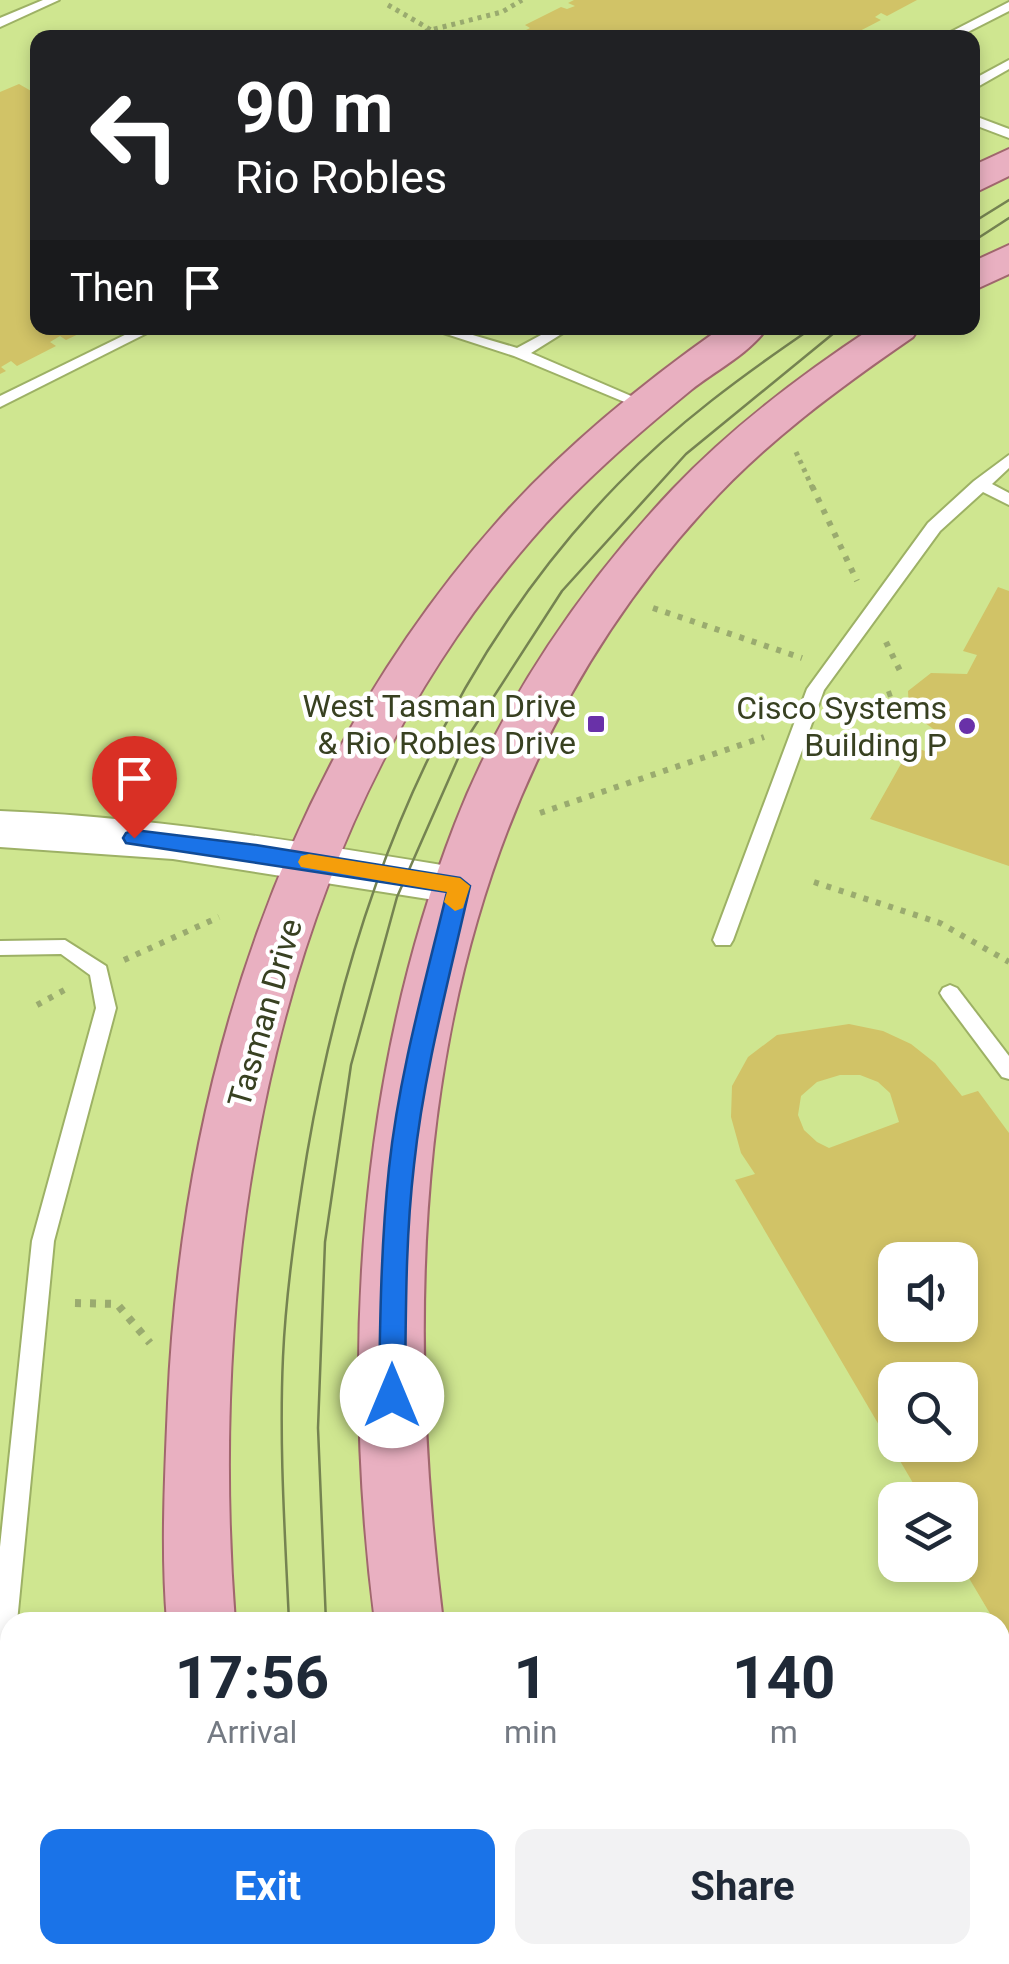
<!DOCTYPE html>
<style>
:root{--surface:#fff;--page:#f2f2f3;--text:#1f2937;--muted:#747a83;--accent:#1a73e8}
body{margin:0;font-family:Roboto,sans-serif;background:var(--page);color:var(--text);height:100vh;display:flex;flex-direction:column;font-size:38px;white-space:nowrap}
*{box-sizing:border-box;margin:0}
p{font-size:32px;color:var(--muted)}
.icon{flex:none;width:55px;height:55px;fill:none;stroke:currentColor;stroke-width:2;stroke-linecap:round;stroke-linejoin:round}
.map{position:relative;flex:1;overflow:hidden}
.sheet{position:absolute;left:0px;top:1612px;width:1010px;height:352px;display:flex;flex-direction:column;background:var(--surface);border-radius:30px 30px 0 0;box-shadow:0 5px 15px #0003}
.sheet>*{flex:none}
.banner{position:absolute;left:30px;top:30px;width:950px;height:305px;border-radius:20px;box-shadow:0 5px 15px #0003;background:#202124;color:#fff;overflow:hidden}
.fabs{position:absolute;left:878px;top:1242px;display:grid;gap:20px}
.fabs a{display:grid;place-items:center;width:100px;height:100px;border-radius:20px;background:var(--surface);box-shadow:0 5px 15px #0003;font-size:50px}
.pin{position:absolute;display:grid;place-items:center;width:85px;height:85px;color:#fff;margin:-102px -42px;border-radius:50% 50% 50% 0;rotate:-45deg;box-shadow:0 0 10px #0007}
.pin .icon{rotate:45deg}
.me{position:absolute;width:110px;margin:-55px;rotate:0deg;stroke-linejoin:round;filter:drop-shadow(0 0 8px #0008)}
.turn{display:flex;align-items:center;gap:35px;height:210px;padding:0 40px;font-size:45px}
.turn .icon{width:130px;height:130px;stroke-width:2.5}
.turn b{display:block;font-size:70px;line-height:85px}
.then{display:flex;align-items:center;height:95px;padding:0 40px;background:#0003;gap:20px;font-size:38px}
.eta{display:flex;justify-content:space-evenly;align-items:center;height:170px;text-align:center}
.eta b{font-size:60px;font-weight:700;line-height:70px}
.primary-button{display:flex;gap:20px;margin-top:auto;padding:20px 40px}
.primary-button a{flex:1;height:115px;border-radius:20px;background:var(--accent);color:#fff;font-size:40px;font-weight:700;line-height:115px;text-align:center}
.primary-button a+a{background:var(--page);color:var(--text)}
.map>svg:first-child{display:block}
</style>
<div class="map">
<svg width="1009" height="1964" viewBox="0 0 1009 1964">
<rect width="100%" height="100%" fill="#d9efa1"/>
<!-- built -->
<path fill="#cfe690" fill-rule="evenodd" d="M0,0H1009V1964H0ZM38,38H972V328H38ZM895,1260H960V1325H895ZM895,1380H960V1445H895ZM895,1500H960V1565H895ZM10,1622H1000V1955H10Z"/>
<!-- building -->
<g fill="#d1c367" fill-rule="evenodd">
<polygon points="574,0 917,0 887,16 881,13 875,17 881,20 856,33 849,30 842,34 851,38 510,38 530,28 525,25 561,7 567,9 575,6 568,3"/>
<polygon points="19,84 38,95 38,328 91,328 66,340 60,336 50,342 56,346 17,366 11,361 1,367 6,371 0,374 0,92"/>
<polygon points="998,587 1009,591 1009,866 870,819 911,746 925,751 936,731 909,711 908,691 931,673 967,674 977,655 963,651"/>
<path d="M849,1024L883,1031L911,1044L935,1063L962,1096L978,1091L1009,1133V1646L1000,1622H995L960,1563V1500H923L735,1180L755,1174L741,1153L731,1117L732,1086L748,1057L777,1035ZM840,1075H860L878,1082L890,1093L899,1122L829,1148L817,1142L804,1130L798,1115L801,1096L817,1082ZM895,1260H960V1325H895ZM895,1380H960V1445H895Z"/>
<polygon points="1000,1783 1009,1795 1009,1964 982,1964 983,1955 1000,1955"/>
<polygon points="848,1955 890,1962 890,1964 849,1964"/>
</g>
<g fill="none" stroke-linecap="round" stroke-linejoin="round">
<!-- service casing -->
<g stroke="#9db165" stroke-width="4">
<g id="service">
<polygon points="43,0 59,0 0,27 0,18"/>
<polygon points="1009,2 1009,11 956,38 939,38"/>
<polygon points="1009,60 1009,69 972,90 972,80"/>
<polygon points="972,115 1009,129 1009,138 972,124"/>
<polygon points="139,328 157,328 0,407 0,396"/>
<polygon points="428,328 449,328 517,348 554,328 571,328 531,353 652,405 649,408 639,408 514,356"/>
<polygon points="1009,455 1009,468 992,484 1009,493 1009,505 983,492 940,531 824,690 733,940 730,945 716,945 713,940 807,689 928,523 974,481"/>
<polygon points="65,940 106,966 116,1008 54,1241 17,1622 10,1622 10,1720 0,1726 0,1547 32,1241 96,1008 90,975 61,954 0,955 0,941"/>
<polygon points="950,985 957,988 1009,1056 1009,1079 1002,1077 943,998 940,993 943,988"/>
<polygon points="10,1727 10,1753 0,1755 0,1729"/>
</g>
</g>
<!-- tertiary casing -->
<g stroke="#9db165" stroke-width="4">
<path id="tertiary" d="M0,811C155,817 307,843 460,868L478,873L485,886L478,899L460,904L173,859L0,847Z"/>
</g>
<!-- primary casing -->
<g stroke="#a1676e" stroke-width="4">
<g id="primary">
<polygon points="1009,149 1009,176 972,194 972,166"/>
<polygon points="1009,245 1009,274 972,291 972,262"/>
<path d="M721,328H767C750,353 715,371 691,390C636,435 578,485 531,540C277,834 206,1244 235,1622H167C161,1550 165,1475 168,1403C182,1082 282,765 498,521C563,448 643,383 721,328Z"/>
<path d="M872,328H919L913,337C839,388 765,442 704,510C424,818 394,1227 443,1622H375C341,1358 358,1074 455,824C502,702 583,584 673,489C732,427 801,375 872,328Z"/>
<polygon points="205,1955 281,1955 282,1964 206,1964"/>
<polygon points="429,1955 505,1955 507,1964 431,1964"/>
</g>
</g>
<!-- path-far2 -->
<g stroke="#9aab6f" stroke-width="5" stroke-dasharray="4 5" stroke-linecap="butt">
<polyline points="388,5 445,38"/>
<polyline points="399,38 502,12 522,0"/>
<polyline points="796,452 813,489"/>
</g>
<!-- path-far1 -->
<g stroke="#9aab6f" stroke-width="6" stroke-dasharray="5 8" stroke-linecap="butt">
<polyline points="812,486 857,581"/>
<polyline points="653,608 802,658"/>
<polyline points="886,642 902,675"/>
<polyline points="838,712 895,692"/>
<polyline points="540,813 764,737"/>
<polyline points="814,882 940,923 1009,962"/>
<polyline points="124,960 219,917"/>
<polyline points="37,1005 68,988"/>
</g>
<!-- path -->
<polyline stroke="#9aab6f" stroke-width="8" stroke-dasharray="6 9" stroke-linecap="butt" points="75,1303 117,1304 150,1343"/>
<!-- service -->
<use href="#service" fill="#fff" fill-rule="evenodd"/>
<!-- tertiary -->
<use href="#tertiary" fill="#fff" fill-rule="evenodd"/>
<!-- primary -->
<use href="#primary" fill="#e9b0c1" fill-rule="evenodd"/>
<!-- tram -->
<g stroke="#758351" stroke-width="2.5">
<polyline points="972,223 1009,200"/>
<polyline points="972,242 1009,218"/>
<path d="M289,1622C285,1534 279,1445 283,1357C286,1289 296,1221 307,1154C349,907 440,667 618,484C676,424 743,375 812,328"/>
<polyline points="326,1622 318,1428 325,1242 351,1065 397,897 467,738 562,591 686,454 840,328"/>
<polyline points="335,1955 337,1964"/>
<polyline points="382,1955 384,1964"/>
</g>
</g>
<!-- route -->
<path fill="#1a73e8" stroke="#114b97" stroke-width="2.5" d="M134,830L256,845L460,878L470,886C449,979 424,1071 414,1165C405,1242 406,1319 405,1396L402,1404L392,1407L383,1404L379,1396C380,1320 381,1243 389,1168C399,1074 425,983 447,892L126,843L123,838L126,833Z"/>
<!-- slow -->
<polygon fill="#f59e0b" points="309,854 460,878 470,886 463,908 455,911 444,902 447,892 301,867 298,862 301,856"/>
<!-- markers -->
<g fill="#6931a8" stroke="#fff" stroke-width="4">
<rect x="586" y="714" width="20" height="20" rx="5"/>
<circle cx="967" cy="726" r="10"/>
</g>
<g text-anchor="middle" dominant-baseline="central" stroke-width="9" stroke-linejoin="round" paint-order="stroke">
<!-- poi labels -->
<g font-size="32" fill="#384121" stroke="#fff" text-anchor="end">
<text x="576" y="706">West Tasman Drive<tspan x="576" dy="37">&amp; Rio Robles Drive</tspan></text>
<text x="947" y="708">Cisco Systems<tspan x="947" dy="37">Building P</tspan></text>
</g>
<!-- street labels -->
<g font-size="32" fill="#384121" stroke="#fff">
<text transform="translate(265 1013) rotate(-74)">Tasman Drive</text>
</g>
</g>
</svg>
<div class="fabs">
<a><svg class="icon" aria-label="sound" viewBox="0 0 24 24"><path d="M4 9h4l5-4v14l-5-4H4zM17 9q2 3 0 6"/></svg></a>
<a><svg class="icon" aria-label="search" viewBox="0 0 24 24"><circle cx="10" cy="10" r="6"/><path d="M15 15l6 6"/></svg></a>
<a><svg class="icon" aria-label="layers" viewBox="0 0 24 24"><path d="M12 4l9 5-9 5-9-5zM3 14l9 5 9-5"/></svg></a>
</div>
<div class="pin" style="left:134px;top:838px;background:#d93025"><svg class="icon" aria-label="arrive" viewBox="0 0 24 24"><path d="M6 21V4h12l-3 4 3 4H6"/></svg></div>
<svg class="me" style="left:392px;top:1396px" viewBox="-20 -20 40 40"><circle r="19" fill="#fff"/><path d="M0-13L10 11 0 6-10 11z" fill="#1a73e8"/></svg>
<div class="banner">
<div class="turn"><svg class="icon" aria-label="left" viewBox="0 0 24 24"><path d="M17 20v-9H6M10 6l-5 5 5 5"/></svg><div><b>90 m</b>Rio Robles</div></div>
<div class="then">Then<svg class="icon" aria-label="arrive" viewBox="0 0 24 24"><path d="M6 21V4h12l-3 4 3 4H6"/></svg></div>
</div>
<section class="sheet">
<div class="eta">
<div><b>17:56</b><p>Arrival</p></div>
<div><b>1</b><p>min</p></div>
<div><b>140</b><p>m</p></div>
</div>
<div class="primary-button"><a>Exit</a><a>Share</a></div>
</section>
</div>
